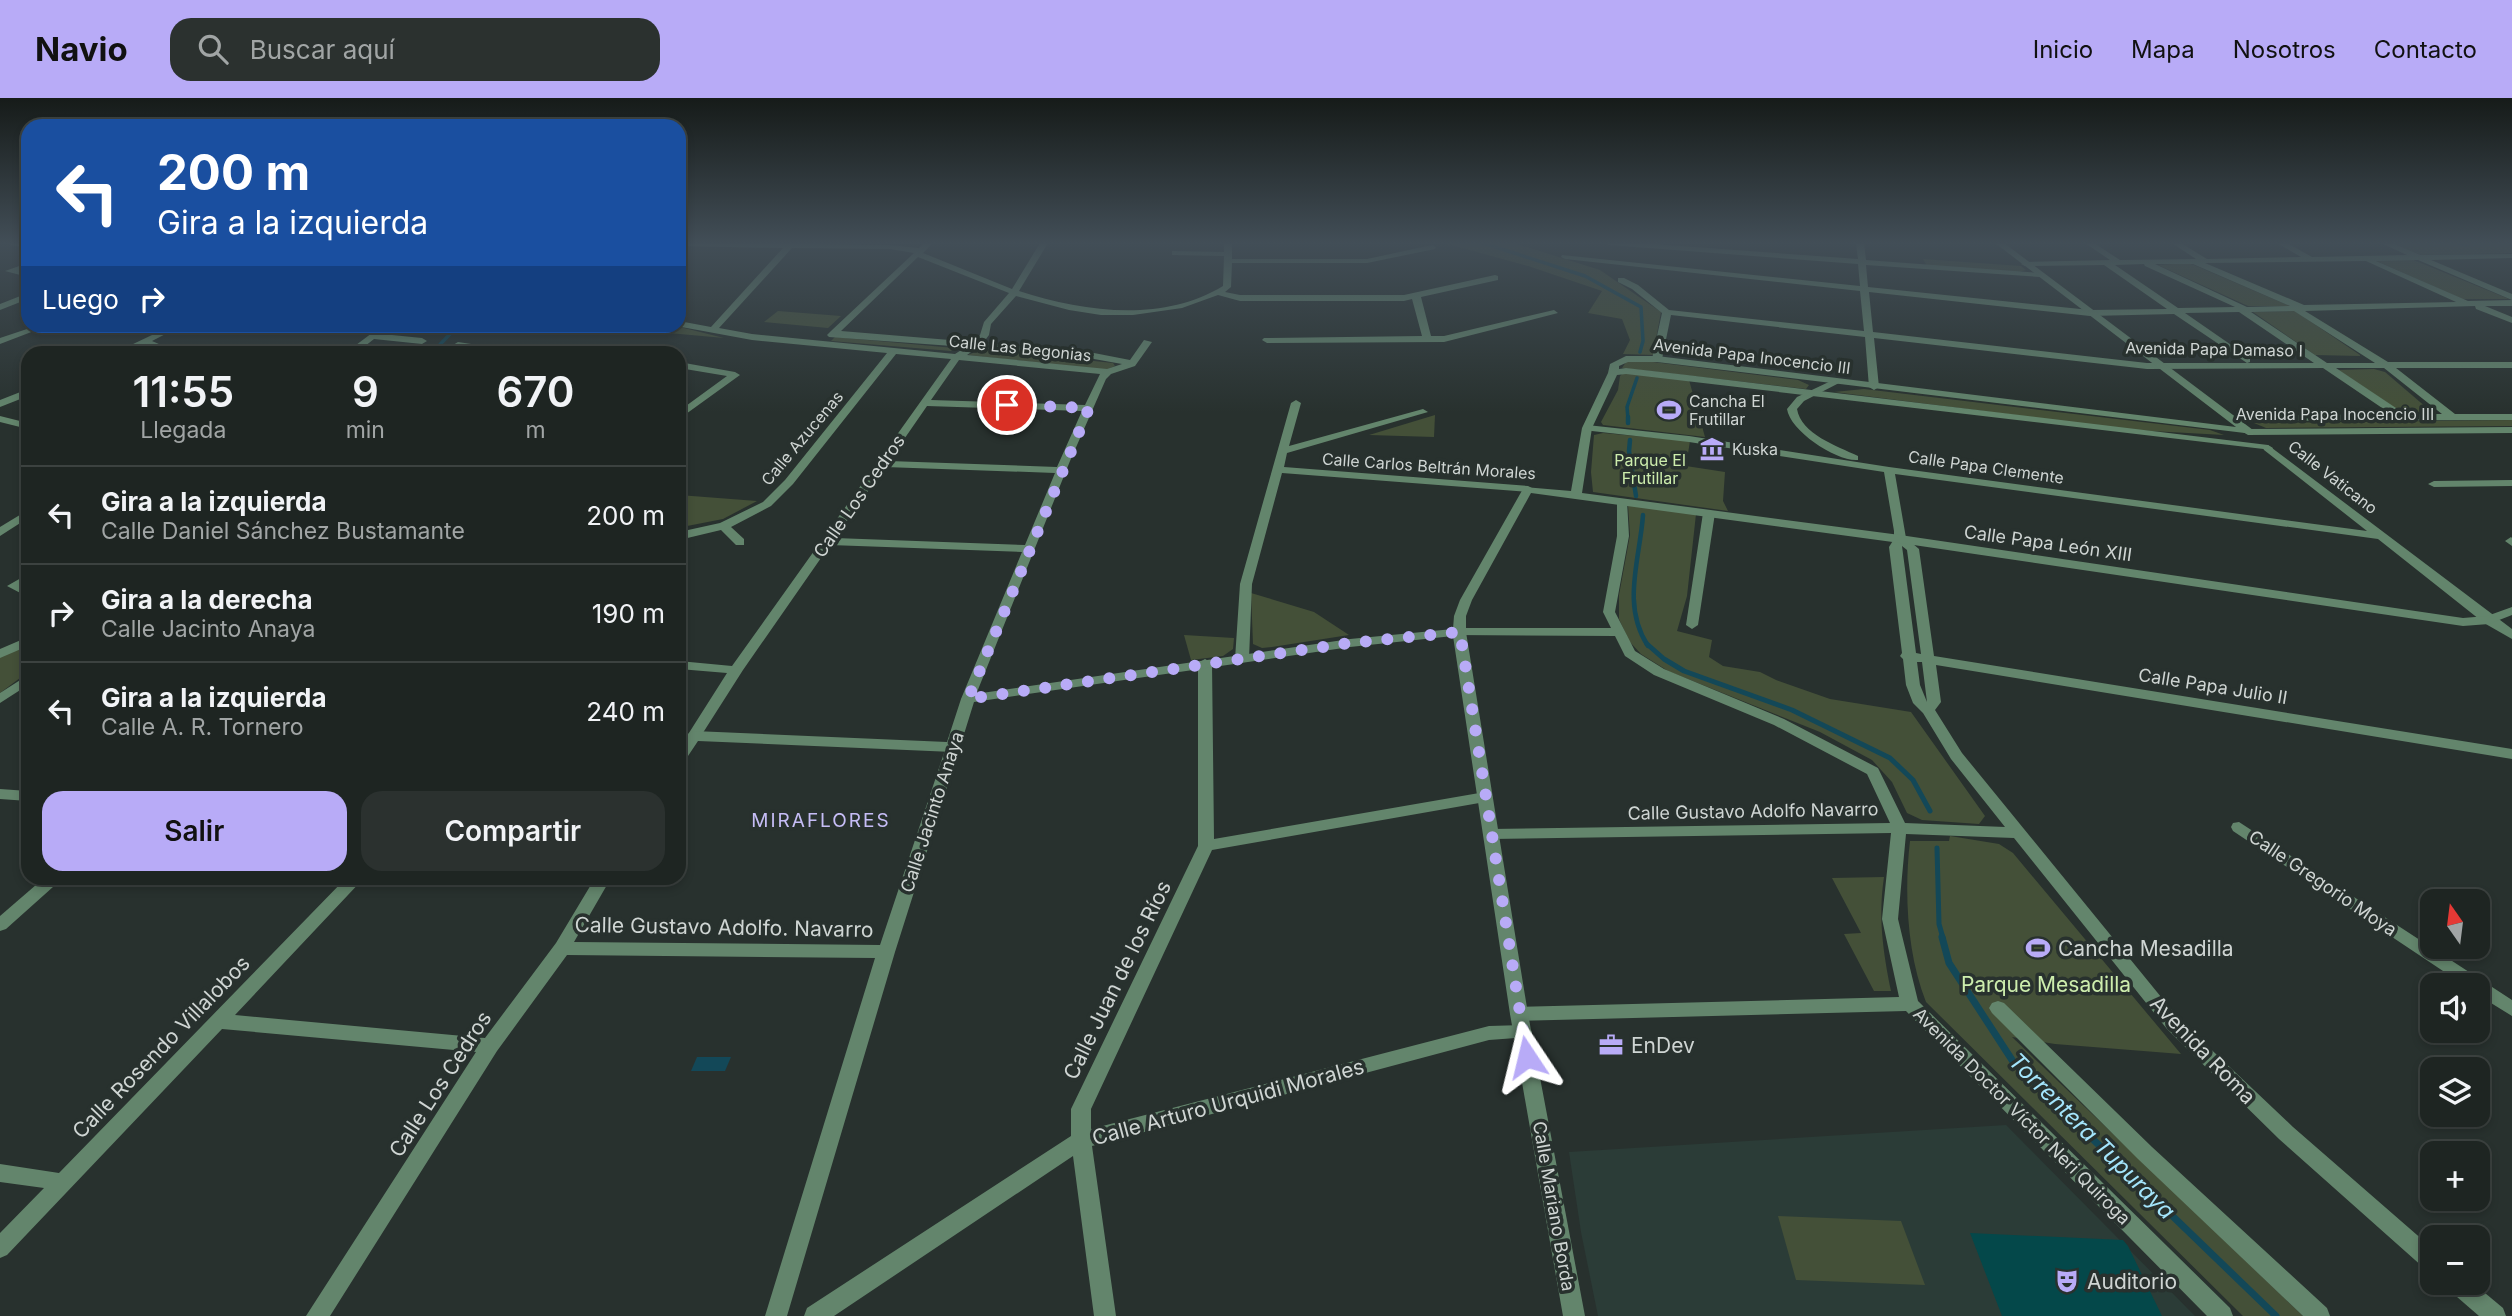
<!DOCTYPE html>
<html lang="es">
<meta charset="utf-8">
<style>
:root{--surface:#1e2522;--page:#2b312f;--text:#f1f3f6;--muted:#a1a5a5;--line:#3c4240;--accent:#b8abf7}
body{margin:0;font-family:Inter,sans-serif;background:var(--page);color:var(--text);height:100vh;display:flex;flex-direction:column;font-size:26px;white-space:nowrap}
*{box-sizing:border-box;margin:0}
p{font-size:23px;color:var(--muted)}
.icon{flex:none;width:38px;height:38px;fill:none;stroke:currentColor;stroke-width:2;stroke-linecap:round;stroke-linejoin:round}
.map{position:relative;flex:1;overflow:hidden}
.sheet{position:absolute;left:21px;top:248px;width:665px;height:539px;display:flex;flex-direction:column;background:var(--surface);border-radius:21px;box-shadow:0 4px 10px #0003,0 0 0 2px var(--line)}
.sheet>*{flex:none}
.guide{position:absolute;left:21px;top:21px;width:665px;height:214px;border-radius:21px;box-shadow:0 4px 10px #0003,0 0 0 2px var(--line);background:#1a4fa0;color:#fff;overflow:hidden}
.needle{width:46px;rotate:346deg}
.fabs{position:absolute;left:2420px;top:791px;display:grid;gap:14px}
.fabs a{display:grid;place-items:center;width:70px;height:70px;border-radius:14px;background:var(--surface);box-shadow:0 4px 10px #0003,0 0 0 2px var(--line);font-size:35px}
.pin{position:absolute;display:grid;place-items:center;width:60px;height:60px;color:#fff;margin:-30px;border:4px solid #fff;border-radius:50%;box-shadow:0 2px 7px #0007}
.me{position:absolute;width:77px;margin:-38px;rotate:350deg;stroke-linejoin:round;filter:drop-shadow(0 0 5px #0008)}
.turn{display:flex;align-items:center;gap:24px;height:147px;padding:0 21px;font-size:32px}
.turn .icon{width:91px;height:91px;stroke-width:2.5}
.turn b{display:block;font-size:49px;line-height:60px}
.then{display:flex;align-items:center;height:66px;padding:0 21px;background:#0003;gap:14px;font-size:26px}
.eta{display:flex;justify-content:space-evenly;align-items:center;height:119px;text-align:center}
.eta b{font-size:42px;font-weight:600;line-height:49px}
.cta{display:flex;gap:14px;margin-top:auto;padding:14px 21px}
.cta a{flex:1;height:80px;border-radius:21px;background:var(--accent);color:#111;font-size:28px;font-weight:600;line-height:80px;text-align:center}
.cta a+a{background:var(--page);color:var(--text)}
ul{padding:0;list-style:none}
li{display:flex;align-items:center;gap:21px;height:98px;padding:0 21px;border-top:2px solid var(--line)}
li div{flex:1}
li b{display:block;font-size:26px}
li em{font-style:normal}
header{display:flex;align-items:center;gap:42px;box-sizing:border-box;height:98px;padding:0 35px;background:var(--accent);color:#111}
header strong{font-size:33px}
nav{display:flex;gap:38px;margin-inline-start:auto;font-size:24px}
.search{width:490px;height:63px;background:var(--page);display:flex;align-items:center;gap:18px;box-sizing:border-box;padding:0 24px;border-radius:21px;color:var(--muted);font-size:26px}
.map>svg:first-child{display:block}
</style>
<header>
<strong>Navio</strong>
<div class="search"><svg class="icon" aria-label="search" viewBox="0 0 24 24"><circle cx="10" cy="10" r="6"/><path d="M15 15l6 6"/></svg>Buscar aquí</div>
<nav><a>Inicio</a><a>Mapa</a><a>Nosotros</a><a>Contacto</a></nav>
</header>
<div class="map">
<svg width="2512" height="1218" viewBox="0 0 2512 1218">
<rect width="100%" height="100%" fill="#28312e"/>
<!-- built -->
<polygon fill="#2b3c37" points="2006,1027 2195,1218 1598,1218 1581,1134 1569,1054"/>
<!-- green -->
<g fill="#445038">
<polygon points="1444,145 1514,145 1600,172 1661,214 1653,257 1623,256 1630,242 1622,221 1588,215 1602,193 1528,168"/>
<polygon points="2391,145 2512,145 2512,155 2416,157"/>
<polygon points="1923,161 2021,168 2026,172 2019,174 1927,168"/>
<polygon points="2372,161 2411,161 2509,201 2462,201"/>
<polygon points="2187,165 2194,167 2290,208 2248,208 2158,167"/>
<polygon points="778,213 841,218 828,230 764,224"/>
<polygon points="2295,213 2360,257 2360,258 2315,257 2253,214"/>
<polygon points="591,228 676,228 724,240"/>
<polygon points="835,239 954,250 951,253 831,243"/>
<polygon points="982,251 1113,265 1115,268 1106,272 968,257"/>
<polygon points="1645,263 1798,282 1809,287 1806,291 1622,270 1626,264"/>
<polygon points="2374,271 2385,274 2434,316 2401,316 2336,272"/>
<polygon points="1623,275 1689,282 1705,339 1603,327 1601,324 1618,292 1620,278"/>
<polygon points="1864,291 2210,332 2224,337 2133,332 1834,294"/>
<polygon points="1435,317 1434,339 1369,337"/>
<polygon points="2512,322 2512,328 2266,330 2254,325"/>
<polygon points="1603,335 1690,343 1686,368 1725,374 1723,403 1728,413 1593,394 1591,374 1594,337"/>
<polygon points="679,397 757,403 723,421 682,429 679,428"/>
<polygon points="1628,407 1696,416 1687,498 1677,533 1712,542 1709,559 1723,568 1760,574 1776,582 1830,601 1911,614 1985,718 1979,726 1922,722 1907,715 1892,684 1872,662 1820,634 1668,573 1641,556 1629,543 1619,521 1619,497 1630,437"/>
<polygon points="1251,495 1314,514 1349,537 1272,549 1262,550 1253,546"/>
<polygon points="1184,537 1234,540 1233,551 1223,558 1191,562"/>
<polygon points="28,545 28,574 0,595 0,559"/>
<path d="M1950,738L1999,746L2013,755L2181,956L2055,946L2012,939L2303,1218H2243L1926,904C1907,856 1904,794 1910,743H1949Z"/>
<path d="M1884,779C1878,819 1883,854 1891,893H1874L1844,836L1861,835L1832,780Z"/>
<polygon points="1778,1118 1901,1123 1925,1187 1796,1182"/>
</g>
<!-- water -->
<polygon fill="#134858" points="697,959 731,959 725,973 691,973"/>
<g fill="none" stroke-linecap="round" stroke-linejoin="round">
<!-- stream-far3 -->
<g stroke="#134858" stroke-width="3.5">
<polyline points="1483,145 1585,178 1641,209 1643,243 1640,254"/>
<polyline points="2458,145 2467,147"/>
<polyline points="431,256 450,236 465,228"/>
<polyline points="1628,321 1627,309 1637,280"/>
</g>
<!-- stream-far2 -->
<g stroke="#134858" stroke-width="4.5">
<polyline points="1628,319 1628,325"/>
<polyline points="1630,342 1629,353 1636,398"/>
<path d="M1643,417C1640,461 1621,507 1648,548"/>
</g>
<!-- stream-far1 -->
<g stroke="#134858" stroke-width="5">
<polyline points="1647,546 1664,561 1684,573 1792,612 1890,660 1913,682 1930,713"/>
<polyline points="1937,750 1939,826 1943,840"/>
</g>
<!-- stream -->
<polyline stroke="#134858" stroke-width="7" points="1942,839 1949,865 2014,965 2276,1218"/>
</g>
<!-- building -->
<polygon fill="#04484a" points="1970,1135 2123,1142 2128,1148 2162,1218 2002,1218"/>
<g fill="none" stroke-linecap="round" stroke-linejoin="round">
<!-- minor -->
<g fill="#63856c" fill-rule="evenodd">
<polygon points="10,145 28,146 28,150 11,147"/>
<path d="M679,145L890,147L919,150L924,145H933L923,155L1012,191L1040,145H1048L1019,193C1084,214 1162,225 1223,188L1224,158L1172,157V153H1175L1224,154V145H1232V161H1367L1432,147L1436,149L1435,151L1367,165H1232L1231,189L1225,194L1240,197H1404L1495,177L1498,178V182L1421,199L1431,238H1444L1554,212L1558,215L1444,244L1267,245L1262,242L1264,240L1422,238L1412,201L1404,203H1240L1218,197L1182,210L1133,217H1101L1069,212L1016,198L991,226L989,237L983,245L1094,255L1130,262L1144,242L1152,244L1135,268L1111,276L1106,281L1070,363L973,604L968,605L961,601L1022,454L830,447L743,572L699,641L694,643L687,638L727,575L679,571V563L732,568L951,261L896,256L793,386L771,408L731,429L744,441V447H736L721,432L679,442V434L720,425L763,404L785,382L887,255L752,242L676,228H679V223L711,229L783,150L679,148ZM792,150L890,151L914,155L831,233L827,237L829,239L966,249L955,256L752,236L719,230ZM918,159L1009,195L984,224L980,237L974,244L841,233ZM977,250L1094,261L1122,266L1107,271L967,257ZM959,262L1100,276L1085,307L931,302ZM927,308L1082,313L1057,369L889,363ZM885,369L1055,375L1025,447L835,440Z"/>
<path d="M1605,145H1640L1858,161L1856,145H1864L1866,162L2040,175L2044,177L2040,179L1866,167L1868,189L2090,212L2167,211L2104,167L2025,168L2021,166L2025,164L2110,162L2085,145H2094L2120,162L2196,161L2172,145H2181L2207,161L2301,159L2277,145H2287L2312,159L2407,157L2381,145H2392L2420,157L2512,156V160L2431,162L2512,196V202L2418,162L2376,163L2468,203L2512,202V208H2485L2512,219V225L2476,211L2475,208L2305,213L2388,264H2512V270H2396L2455,316H2512V322L2234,323L2229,320L2230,318L2391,316L2323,270L2147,271L1874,240L1879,289L1874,292L1869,289L1865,239L1671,217L1662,261L1657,264L1652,261L1662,215L1632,191L1618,184V180H1624L1638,187L1669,212L1864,233L1860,193L1565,161L1561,159L1562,157L1860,188L1858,166L1609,147ZM2366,163L2456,204L2304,207L2205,165ZM2144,166L2145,168L2235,209L2178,210L2115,167ZM2155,166H2193L2290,208L2247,209ZM1869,194L2090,218L2174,216L2247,265L2250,264V260L2185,215L2239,214L2314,265H2147L1873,234ZM2294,213L2375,265H2327L2251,214ZM2336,270H2384L2442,316H2405Z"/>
<polygon points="28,165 28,170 19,173 28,175 28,179 5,173"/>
<polygon points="28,195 28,201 0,212 0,206"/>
<polygon points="36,228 47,228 0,246 0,240"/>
<polygon points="171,228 181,228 152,243 182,256 168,256 144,246 125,256 112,256"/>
<polygon points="372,235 422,240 427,243 422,246 374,241 355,256 344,256"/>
<polygon points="458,244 519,253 523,256 497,256 455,249 453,247"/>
<polygon points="679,264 735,274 740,277 679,321 679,313 727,278 679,270"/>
<path d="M1833,282L1841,284L1804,303L1797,311C1801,336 1837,348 1858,358V362C1837,364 1790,333 1787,311L1797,299Z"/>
<polygon points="28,291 28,298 0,309 0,302"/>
<polygon points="1296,302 1301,305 1289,348 1423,311 1428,314 1287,355 1284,369 1528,388 1534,391 1528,394 1282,375 1252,486 1249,561 1242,565 1235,561 1240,486 1291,305"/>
<polygon points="0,318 28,325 28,331 0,324"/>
<path d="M1587,327L1689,338L1889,369L2367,433L2264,352L2263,350L2268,347L2512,531V541L2484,525L2378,441L1895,376L1906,440L1919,451L1934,558L2512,651V661L1936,567L1941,604L1935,612L1962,655L2179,921L2293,1029L2432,1150V1173L2424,1170L2279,1041L2167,931L2014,740L1906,736L1898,821L1918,903L2230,1210L2233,1218H2207L1906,913L1519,923L1513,921L1510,916L1513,911L1519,909L1899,899L1882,821L1891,735L1491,741L1485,740L1483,736L1485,732L1491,731L1890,725L1867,676L1774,627L1654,577L1625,558L1615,538L1454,537L1452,534L1459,530H1611L1603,514L1617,438V401H1625L1627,403L1629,438L1615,514L1635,553L1664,571L1784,621L1878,670L1905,725L2005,729L1951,661L1923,615L1913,605L1906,587L1903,561L1900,558L1902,555L1889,449L1894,441V433L1884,374L1689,344L1583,332V328ZM1902,448L1907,452L1921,556L1916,555ZM1917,564H1922L1927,604L1920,587Z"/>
<polygon points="2512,329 2512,335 2248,337 2243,334 2248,331"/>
<polygon points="2512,382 2512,388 2434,389 2428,386 2434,383"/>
<polygon points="28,412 28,420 0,438 0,429"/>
<polygon points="1709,412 1715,415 1698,527 1692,531 1686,527 1703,415"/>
<polygon points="2511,439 2512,440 2512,448 2505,443"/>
<polygon points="28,476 28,485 23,488 28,490 28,499 7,488"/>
<polygon points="28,539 28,548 0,560 0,551"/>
<polygon points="1205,561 1212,565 1214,741 1485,694 1493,699 1485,704 1212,752 1091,1011 1091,1031 1489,928 1523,927 1529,929 1532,934 1529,939 1489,942 1092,1048 1116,1218 1094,1218 1073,1058 834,1218 804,1218 807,1210 1071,1038 1071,1011 1198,748 1198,565"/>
<polygon points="28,577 28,587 0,605 0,595"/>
<polygon points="953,644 960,649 895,854 787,1218 765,1218 875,860 567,857 497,953 330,1218 306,1218 476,954 222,931 7,1157 0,1160 0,1135 44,1090 0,1084 0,1066 59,1075 346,780 364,780 235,917 485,940 556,845 595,780 611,780 574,844 880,847 946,649"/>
<polygon points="2239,724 2512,902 2512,918 2478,897 2478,887 2464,887 2233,733 2231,729 2233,725"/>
<polygon points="44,780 63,780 6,831 0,833 0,818"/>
<polygon points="1998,903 2004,905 2152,1049 2327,1210 2330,1218 2303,1218 2138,1061 1992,915 1989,910 1992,905"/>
<polygon points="2446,1185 2473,1185 2503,1210 2506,1218 2479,1218 2449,1192"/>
</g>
<!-- tertiary -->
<g fill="#63856c" fill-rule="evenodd">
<polygon points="1995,145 2004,145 2253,332 2253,336 1657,264 1628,264 1619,268 1619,271 1626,270 1687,277 2268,347 2273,350 2272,352 1626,276 1617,277 1592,330 1582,395 1900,437 2463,520 2487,518 2512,509 2512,517 2489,526 2463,528 1900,445 1531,395 1472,502 1466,518 1466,534 1528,916 1585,1218 1563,1218 1510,916 1453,538 1350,549 974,604 960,649 953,654 698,643 684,664 679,666 679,650 689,635 694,633 947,644 961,601 968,597 1350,541 1453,531 1454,518 1460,502 1524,389 1571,393 1582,330 1608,275 1610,266 1626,258 1657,258 2236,329"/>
<polygon points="0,691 28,693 28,703 0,701"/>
</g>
</g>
<!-- sky -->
<linearGradient id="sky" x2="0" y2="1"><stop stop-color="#161b19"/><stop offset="0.46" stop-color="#424e57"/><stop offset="1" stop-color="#424e57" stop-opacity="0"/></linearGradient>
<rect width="2512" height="315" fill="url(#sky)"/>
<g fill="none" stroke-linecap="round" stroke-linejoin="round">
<!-- route -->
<polyline stroke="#b8abf7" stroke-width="12" stroke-dasharray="0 21.6" points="1007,307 1089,310 968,601 1350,545 1460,534 1527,959"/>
</g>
<!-- icons -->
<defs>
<g id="stadium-bare" transform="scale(1.89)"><path d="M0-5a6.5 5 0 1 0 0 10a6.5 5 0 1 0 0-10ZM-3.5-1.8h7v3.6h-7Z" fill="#b8abf7" stroke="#28312e" stroke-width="2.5" paint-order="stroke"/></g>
<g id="museum-bare" transform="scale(1.89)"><path d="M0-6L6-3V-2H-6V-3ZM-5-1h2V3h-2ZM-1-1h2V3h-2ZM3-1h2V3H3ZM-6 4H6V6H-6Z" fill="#b8abf7" stroke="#28312e" stroke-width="2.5" paint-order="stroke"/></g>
<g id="office-bare" transform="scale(1.89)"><path d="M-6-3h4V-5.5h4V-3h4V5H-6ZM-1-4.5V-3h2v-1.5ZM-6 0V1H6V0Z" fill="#b8abf7" stroke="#28312e" stroke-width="2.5" paint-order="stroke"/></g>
<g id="theatre-bare" transform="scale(1.89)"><path d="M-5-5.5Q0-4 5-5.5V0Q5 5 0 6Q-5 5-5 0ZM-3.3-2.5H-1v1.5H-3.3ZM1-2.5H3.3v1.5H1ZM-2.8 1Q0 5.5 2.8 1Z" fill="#b8abf7" stroke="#28312e" stroke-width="2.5" paint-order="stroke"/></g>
</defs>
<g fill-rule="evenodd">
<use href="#stadium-bare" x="1669" y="312"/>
<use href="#museum-bare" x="1712" y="351"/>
<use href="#stadium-bare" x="2038" y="850"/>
<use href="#office-bare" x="1611" y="947"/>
<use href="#theatre-bare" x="2067" y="1183"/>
</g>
<g text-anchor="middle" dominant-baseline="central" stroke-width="7" stroke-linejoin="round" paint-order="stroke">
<!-- far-street labels -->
<g font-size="16" fill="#cfd5d3" stroke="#28312e">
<text transform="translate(1020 250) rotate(6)">Calle Las Begonias</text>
<text transform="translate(2214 251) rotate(1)">Avenida Papa Damaso I</text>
<text transform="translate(1752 258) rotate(7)">Avenida Papa Inocencio III</text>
<text x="2335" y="316">Avenida Papa Inocencio III</text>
<text transform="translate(802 340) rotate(-50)">Calle Azucenas</text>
<text transform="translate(1429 368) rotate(4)">Calle Carlos Beltrán Morales</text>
<text transform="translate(1986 369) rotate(8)">Calle Papa Clemente</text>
<text transform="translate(2333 379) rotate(38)">Calle Vaticano</text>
</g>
<!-- far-poi labels -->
<g font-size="16" fill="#cfd5d3" stroke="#28312e" text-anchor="start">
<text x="1689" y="303">Cancha El<tspan x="1689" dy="18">Frutillar</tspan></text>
<text x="1732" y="351">Kuska</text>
</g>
<!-- far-park labels -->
<g font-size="16" fill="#cdedad" stroke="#28312e">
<text x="1650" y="362">Parque El<tspan x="1650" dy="18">Frutillar</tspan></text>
</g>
<!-- street labels -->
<g font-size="18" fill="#cfd5d3" stroke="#28312e">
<text transform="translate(859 398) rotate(-55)">Calle Los Cedros</text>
<text transform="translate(2048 445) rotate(8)">Calle Papa León XIII</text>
<text transform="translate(2213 588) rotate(9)">Calle Papa Julio II</text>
<text transform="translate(1753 713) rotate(-1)">Calle Gustavo Adolfo Navarro</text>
<text transform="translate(932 714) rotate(-72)">Calle Jacinto Anaya</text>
<text transform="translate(2323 785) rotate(34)">Calle Gregorio Moya</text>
<text transform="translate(2022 1018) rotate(45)">Avenida Doctor Víctor Neri Quiroga</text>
<text transform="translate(1554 1108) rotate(80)">Calle Mariano Borda</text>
</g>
<!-- neighbourhood labels -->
<g font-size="19" letter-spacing="2" fill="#c6bdf6" stroke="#28312e">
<text x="821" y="722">MIRAFLORES</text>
</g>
<!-- near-street labels -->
<g font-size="21" fill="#cfd5d3" stroke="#28312e">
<text transform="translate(724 829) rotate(1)">Calle Gustavo Adolfo. Navarro</text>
<text transform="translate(1117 882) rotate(-64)">Calle Juan de los Ríos</text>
<text transform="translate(161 949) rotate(-46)">Calle Rosendo Villalobos</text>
<text transform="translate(2203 952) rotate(46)">Avenida Roma</text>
<text transform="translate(440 986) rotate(-57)">Calle Los Cedros</text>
<text transform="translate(1228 1004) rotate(-15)">Calle Arturo Urquidi Morales</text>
</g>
<!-- near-poi labels -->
<g font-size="21" fill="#cfd5d3" stroke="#28312e" text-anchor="start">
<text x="2058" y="850">Cancha Mesadilla</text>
<text x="1631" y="947">EnDev</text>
<text x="2087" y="1183">Auditorio</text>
</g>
<!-- near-park labels -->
<g font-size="21" fill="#cdedad" stroke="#28312e">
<text x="2046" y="886">Parque Mesadilla</text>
</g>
<!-- near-water labels -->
<g font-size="23" font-style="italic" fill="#a4e5fc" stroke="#28312e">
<text transform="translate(2092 1038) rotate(45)">Torrentera Tupuraya</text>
</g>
</g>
</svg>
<div class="fabs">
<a><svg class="needle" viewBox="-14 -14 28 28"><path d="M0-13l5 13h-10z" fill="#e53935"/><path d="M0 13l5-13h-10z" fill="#a1a5a5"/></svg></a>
<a><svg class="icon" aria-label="sound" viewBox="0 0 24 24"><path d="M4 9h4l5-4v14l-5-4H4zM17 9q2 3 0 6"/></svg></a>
<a><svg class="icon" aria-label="layers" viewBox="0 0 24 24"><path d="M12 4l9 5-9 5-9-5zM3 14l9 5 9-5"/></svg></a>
<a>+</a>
<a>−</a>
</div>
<div class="pin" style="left:1007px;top:307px;background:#d93025"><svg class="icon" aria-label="arrive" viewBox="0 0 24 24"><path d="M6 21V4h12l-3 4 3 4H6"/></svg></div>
<svg class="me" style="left:1527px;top:959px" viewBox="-20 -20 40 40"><path d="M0-17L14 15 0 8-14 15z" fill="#b8abf7" stroke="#fff" stroke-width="4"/></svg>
<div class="guide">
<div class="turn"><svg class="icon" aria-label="left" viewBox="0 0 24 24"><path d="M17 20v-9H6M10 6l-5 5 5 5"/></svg><div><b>200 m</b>Gira a la izquierda</div></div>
<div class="then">Luego<svg class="icon" aria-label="right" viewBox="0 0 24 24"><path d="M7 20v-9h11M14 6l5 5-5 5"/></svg></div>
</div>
<section class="sheet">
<div class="eta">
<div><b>11:55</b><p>Llegada</p></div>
<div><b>9</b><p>min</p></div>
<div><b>670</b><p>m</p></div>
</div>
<ul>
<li><svg class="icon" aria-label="left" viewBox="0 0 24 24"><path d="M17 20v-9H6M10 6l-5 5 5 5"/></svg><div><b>Gira a la izquierda</b><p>Calle Daniel Sánchez Bustamante</p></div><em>200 m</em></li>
<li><svg class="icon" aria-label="right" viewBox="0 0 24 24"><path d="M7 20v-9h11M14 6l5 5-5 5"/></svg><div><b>Gira a la derecha</b><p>Calle Jacinto Anaya</p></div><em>190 m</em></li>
<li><svg class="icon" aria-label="left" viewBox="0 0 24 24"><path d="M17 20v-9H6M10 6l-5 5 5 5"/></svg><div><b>Gira a la izquierda</b><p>Calle A. R. Tornero</p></div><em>240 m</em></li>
</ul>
<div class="cta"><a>Salir</a><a>Compartir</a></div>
</section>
</div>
